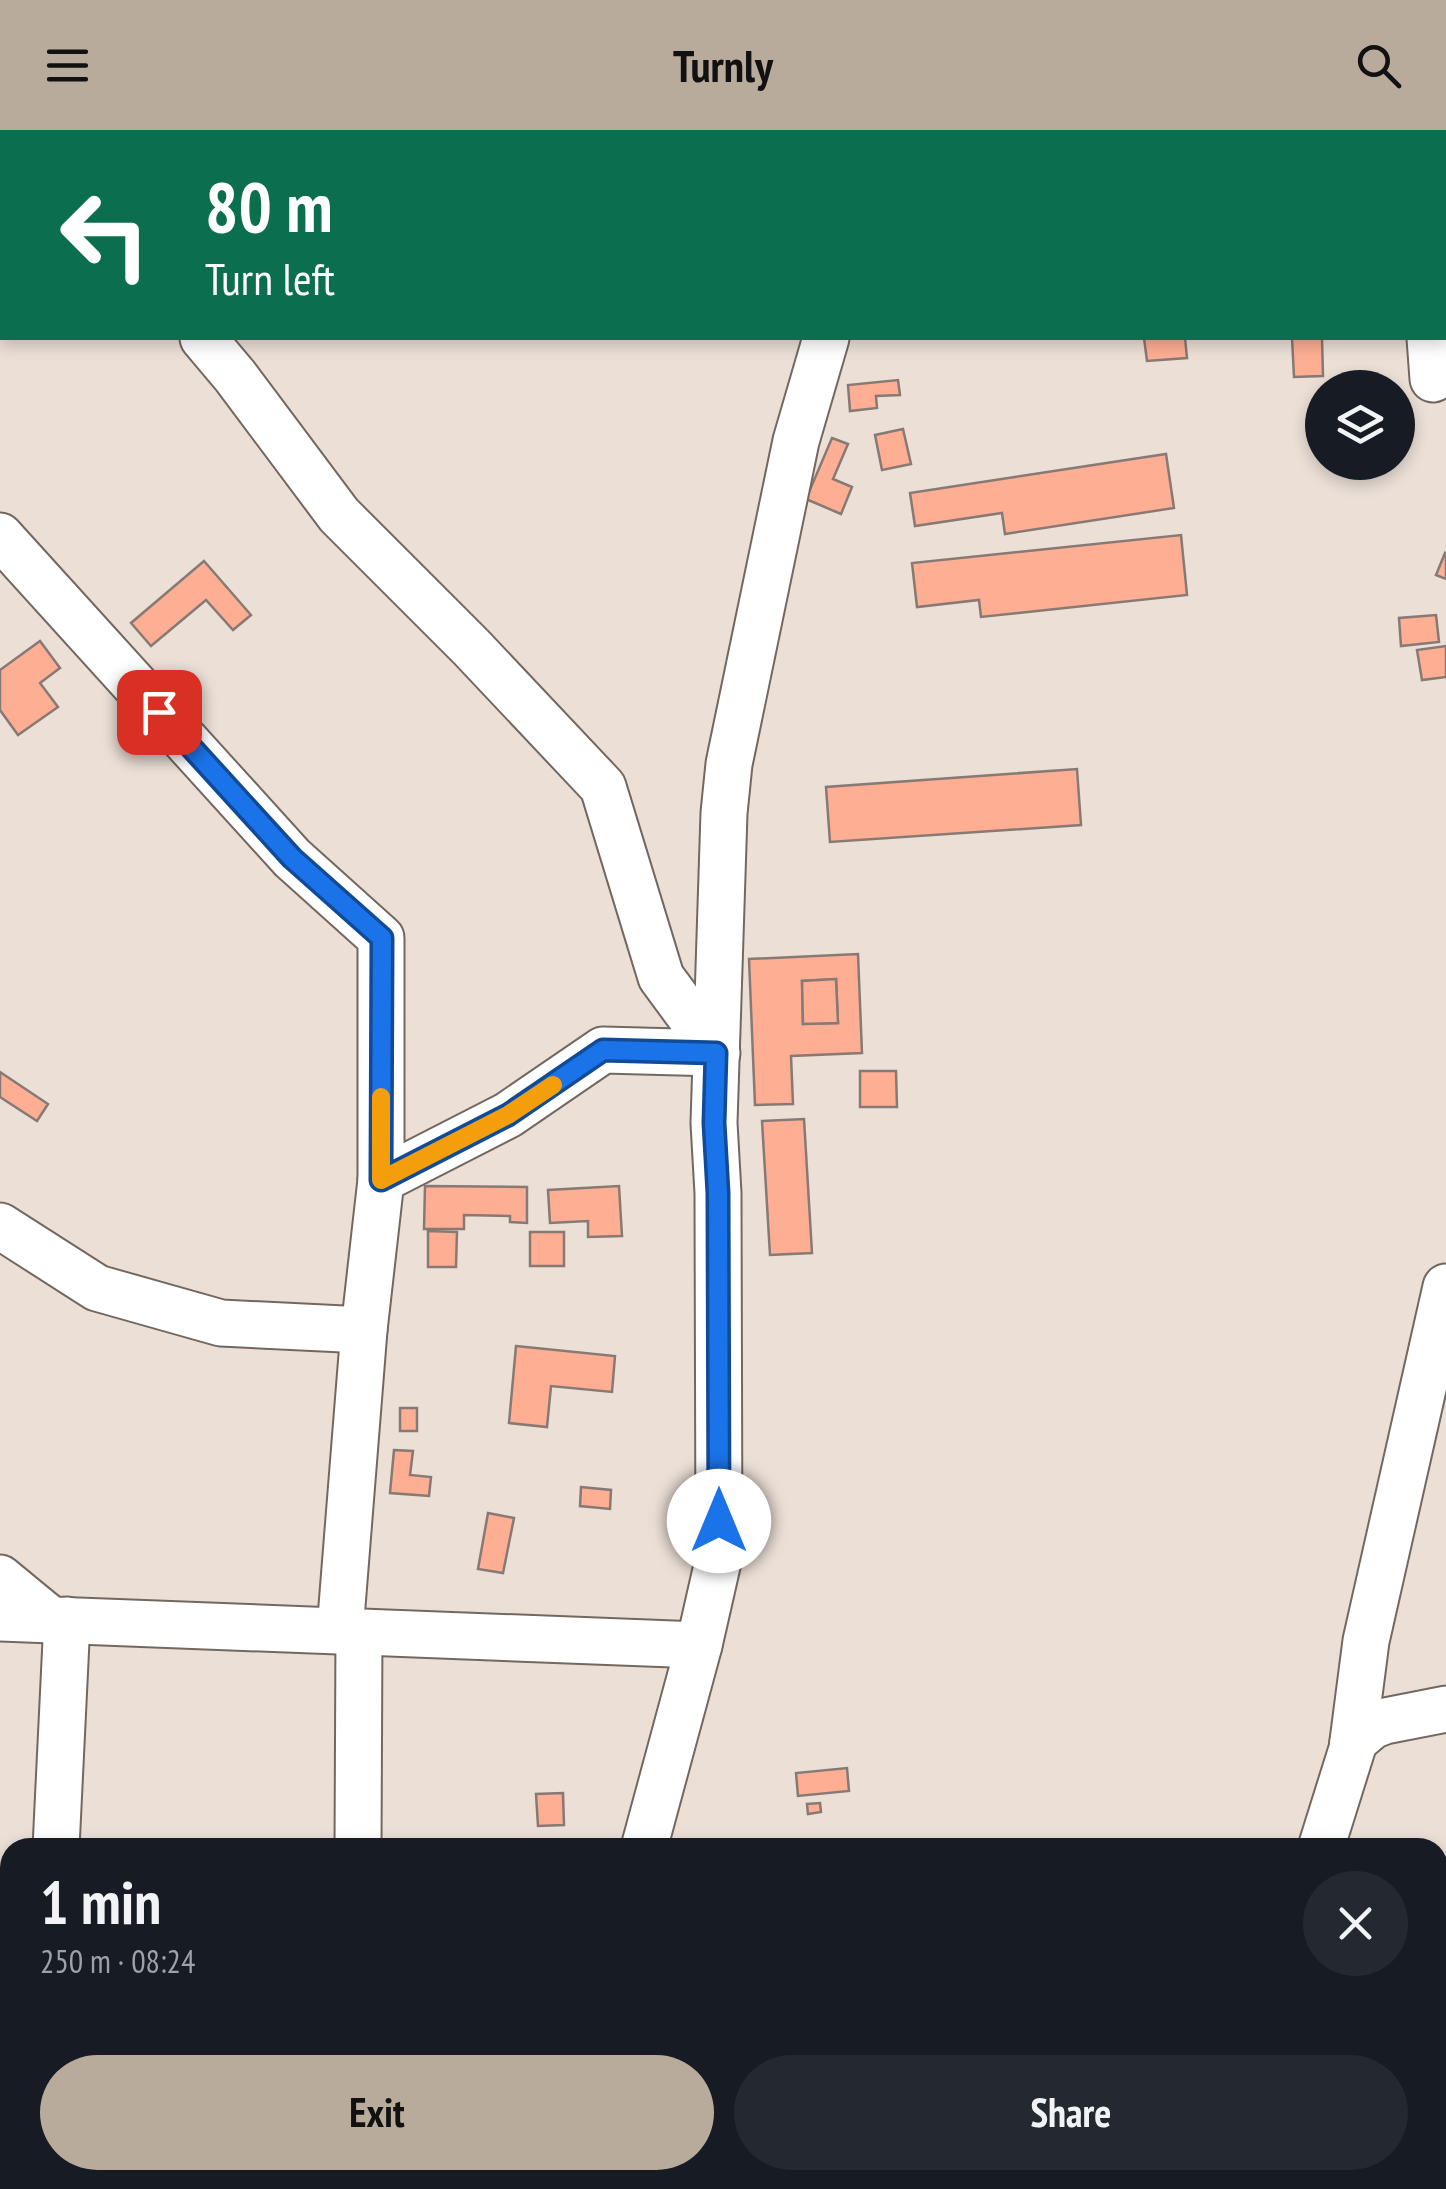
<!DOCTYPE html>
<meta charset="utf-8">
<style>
:root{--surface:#171b24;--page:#242831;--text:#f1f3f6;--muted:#9ea1a6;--accent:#b9ab9b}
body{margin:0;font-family:"PT Sans Narrow",sans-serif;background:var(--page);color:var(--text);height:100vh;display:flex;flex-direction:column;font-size:38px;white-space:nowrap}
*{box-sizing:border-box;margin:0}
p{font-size:32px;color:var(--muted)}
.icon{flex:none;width:55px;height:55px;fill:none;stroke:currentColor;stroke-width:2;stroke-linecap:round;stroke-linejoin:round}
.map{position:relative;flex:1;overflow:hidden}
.drawer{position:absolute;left:0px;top:1708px;width:1448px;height:352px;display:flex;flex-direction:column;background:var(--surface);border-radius:30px 30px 0 0;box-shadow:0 5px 15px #0003}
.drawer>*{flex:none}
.banner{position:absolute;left:0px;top:0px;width:1448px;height:210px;box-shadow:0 5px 15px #0003;background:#0b6e4f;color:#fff;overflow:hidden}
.controls{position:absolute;left:1305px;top:240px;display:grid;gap:20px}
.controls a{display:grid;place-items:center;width:110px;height:110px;border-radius:50%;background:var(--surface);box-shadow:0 5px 15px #0003;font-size:50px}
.pin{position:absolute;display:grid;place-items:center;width:85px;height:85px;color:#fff;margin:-42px;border-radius:20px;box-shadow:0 5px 15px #0006}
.me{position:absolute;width:110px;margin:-55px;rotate:0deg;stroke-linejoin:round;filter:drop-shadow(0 0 8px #0008)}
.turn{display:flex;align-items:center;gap:35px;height:210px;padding:0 40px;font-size:45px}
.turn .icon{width:130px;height:130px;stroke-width:2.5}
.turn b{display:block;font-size:70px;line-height:85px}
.round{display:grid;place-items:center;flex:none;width:105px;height:105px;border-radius:52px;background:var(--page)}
.headline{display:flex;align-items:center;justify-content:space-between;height:170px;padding:0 40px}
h1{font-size:60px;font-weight:700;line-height:75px}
.button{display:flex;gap:20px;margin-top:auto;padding:20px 40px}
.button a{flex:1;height:115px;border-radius:60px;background:var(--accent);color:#111;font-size:40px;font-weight:700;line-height:115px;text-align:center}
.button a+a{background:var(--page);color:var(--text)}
header{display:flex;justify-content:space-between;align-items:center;height:130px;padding:0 40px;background:var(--accent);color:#111;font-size:45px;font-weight:700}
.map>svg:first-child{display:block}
</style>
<header><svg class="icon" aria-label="menu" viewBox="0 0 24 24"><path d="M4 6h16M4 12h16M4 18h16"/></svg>Turnly<svg class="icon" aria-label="search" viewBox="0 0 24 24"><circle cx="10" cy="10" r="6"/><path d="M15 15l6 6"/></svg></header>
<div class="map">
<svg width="1446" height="2059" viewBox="0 0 1446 2059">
<rect width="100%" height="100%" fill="#ebdfd6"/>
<!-- building -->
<g fill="#feae93" stroke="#877975" stroke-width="2.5" fill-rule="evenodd">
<polygon points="1279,0 1321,0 1321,2 1280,2"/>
<polygon points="1144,208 1185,208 1187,228 1147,231"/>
<polygon points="1292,208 1322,208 1323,246 1294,247"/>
<polygon points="898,250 900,265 876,266 877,278 850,281 848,255"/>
<polygon points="903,299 911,334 882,340 875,305"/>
<polygon points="832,308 848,314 833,349 852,357 841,384 806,369"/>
<polygon points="1166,324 1174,378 1005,404 1002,383 915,396 910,363"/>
<polygon points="1181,405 1187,465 981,487 979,470 917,477 912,433"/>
<polygon points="1445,423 1446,424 1446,449 1436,445"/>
<polygon points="204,431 251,485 233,500 206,470 151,516 131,493"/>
<polygon points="1436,485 1439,512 1401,516 1399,488"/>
<polygon points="40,511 60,538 40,553 58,577 18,605 0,580 0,540"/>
<polygon points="1446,516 1446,547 1422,550 1417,520"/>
<polygon points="1077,639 1081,695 830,712 826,657"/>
<path d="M858,824L862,923L791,926L793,974L755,975L749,829ZM836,849L838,893L803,894L802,851Z"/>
<polygon points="836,849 838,893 803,894 802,851"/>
<polygon points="860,941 896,941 897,977 860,977"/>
<polygon points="0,942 48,974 37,991 0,967"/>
<polygon points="804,989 812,1123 770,1125 762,991"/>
<polygon points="425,1056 527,1057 527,1093 510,1092 510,1086 464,1085 464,1099 424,1099"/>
<polygon points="619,1056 622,1106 588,1107 588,1091 550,1093 548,1060"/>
<polygon points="428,1101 457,1102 456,1137 428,1137"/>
<rect x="530" y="1102" width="34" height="34"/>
<polygon points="516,1216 615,1226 612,1262 551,1256 547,1297 509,1293"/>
<rect x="400" y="1278" width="17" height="23"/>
<polygon points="394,1320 413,1321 410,1345 431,1347 429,1366 390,1363"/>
<polygon points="581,1357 611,1360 610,1379 580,1376"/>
<polygon points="488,1383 514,1388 503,1443 478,1439"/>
<polygon points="847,1638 849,1661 798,1666 796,1643"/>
<polygon points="563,1663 564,1695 538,1696 536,1664"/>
<polygon points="820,1673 821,1682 808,1684 807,1674"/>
</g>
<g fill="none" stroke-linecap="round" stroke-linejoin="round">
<!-- street casing -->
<g stroke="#736860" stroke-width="49">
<g id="street">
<polyline points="860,0 860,2"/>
<polyline points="904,2 905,0"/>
<polyline points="0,43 1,0"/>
<polyline points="1445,60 1446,60"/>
<polyline points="1430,208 1433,249"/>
<polyline points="0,406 292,728 381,808 381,1050"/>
<polyline points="0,1096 97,1158 221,1193 364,1200 381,1050 508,985 603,920 717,923 661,847 603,657 471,517 339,385 235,246 203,208"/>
<polyline points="0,1448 51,1490"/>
<polyline points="0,1488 699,1515"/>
<polyline points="340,1501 364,1200"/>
<polyline points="1353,1612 1372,1596 1385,1591 1446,1579"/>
<polyline points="56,1718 67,1490"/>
<polyline points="358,1718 359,1502"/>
<polyline points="644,1718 699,1515 719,1427 718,1063 714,993 724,683 729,634 796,311 826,208"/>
<polyline points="1321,1718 1352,1619 1366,1511 1446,1157"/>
<polyline points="41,2059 41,2050"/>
<polyline points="357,2059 357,2050"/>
<polyline points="567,2059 569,2050"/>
<polyline points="1305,2059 1305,2050"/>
</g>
</g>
<!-- street -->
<use href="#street" stroke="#fff" stroke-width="45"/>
</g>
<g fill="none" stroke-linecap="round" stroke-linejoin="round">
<!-- route casing -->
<g stroke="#114b97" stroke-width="25">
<polyline id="route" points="159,582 292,728 382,808 381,1050 508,985 603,920 716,923 714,993 718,1063 719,1391"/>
</g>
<!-- route -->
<use href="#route" stroke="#1a73e8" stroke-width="18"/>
<!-- slow -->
<polyline stroke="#f59e0b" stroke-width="18" points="381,967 381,1050 508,985 553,955"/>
</g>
</svg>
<div class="controls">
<a><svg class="icon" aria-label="layers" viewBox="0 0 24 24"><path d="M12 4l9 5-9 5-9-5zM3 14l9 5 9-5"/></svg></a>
</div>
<div class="pin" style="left:159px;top:582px;background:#d93025"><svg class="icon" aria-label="arrive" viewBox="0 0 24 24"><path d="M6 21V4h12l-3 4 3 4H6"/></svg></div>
<svg class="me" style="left:719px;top:1391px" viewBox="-20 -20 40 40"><circle r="19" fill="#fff"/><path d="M0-13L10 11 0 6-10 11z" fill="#1a73e8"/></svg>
<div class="banner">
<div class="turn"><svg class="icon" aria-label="left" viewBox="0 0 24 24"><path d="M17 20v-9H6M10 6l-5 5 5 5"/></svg><div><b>80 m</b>Turn left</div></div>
</div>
<section class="drawer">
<div class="headline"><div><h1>1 min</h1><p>250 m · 08:24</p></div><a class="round"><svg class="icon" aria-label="close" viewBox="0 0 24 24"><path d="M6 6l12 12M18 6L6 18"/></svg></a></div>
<div class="button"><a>Exit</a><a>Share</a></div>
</section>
</div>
